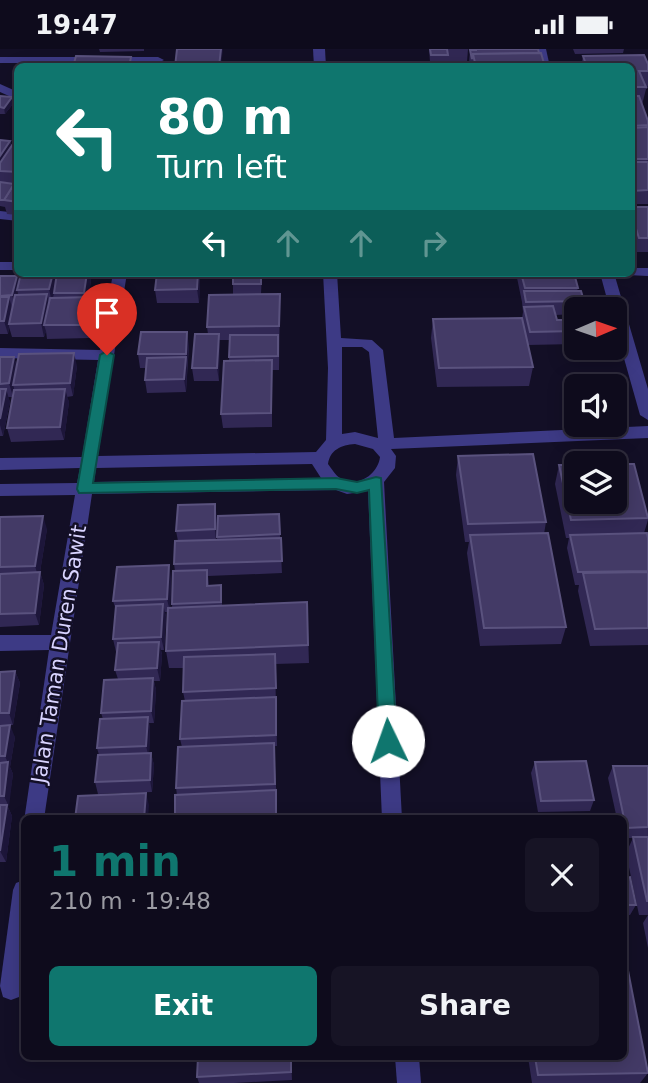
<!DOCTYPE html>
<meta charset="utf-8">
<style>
:root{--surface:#0e0b1c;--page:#171425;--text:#f1f3f6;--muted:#9b9ba3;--line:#2e2b3b;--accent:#0f766e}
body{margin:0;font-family:"DejaVu Sans",sans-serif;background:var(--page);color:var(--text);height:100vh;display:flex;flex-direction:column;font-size:26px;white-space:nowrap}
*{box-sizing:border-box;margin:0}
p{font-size:23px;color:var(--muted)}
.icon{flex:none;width:38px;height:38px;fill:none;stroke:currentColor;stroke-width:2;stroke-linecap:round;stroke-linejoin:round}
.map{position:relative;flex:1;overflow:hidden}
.panel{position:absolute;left:21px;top:766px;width:606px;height:245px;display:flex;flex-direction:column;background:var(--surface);border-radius:10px;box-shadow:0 4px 18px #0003,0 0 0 2px var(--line)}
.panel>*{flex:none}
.top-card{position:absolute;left:14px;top:14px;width:621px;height:214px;border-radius:10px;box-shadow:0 4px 18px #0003,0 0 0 2px var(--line);background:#0f766e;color:#fff;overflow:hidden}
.needle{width:46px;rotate:88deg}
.tools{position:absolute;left:564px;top:248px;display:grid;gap:14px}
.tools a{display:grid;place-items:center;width:63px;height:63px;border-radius:10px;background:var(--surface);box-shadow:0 4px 18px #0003,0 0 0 2px var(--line);font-size:35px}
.pin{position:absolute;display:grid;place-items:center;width:60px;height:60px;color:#fff;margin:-72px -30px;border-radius:50% 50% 50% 0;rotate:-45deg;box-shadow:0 0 7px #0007}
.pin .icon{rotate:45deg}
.me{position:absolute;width:77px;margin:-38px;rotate:357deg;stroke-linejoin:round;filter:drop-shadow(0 0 5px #0008)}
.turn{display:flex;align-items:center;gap:24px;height:147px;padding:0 28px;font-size:32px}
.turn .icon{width:91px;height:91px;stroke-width:2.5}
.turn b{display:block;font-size:49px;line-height:60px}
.lanes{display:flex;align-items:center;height:66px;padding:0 28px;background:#0003;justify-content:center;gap:35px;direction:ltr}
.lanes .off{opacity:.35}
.round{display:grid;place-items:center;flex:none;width:74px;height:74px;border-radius:10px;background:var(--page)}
.summary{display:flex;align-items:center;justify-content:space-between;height:119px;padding:0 28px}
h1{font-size:42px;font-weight:700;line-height:52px;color:var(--accent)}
.primary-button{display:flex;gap:14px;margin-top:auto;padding:14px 28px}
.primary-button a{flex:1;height:80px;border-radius:10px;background:var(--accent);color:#fff;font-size:28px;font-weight:700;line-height:80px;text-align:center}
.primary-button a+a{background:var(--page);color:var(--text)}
.status{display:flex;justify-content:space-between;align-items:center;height:49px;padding:0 35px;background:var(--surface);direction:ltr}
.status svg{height:19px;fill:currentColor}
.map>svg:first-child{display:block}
</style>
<div class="status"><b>19:47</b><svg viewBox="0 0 49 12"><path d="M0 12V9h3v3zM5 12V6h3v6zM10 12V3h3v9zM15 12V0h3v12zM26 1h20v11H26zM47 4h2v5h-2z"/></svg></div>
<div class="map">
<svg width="648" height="1034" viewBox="0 0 648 1034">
<rect width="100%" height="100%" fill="#130f26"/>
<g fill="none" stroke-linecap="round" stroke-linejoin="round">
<!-- street -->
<g fill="#3d3a85" fill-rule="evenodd">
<polygon points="313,0 325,0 326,18 314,18"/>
<polygon points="534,0 546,0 550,18 539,18"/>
<polygon points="0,8 158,8 164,11 158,14 0,14"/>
<polygon points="0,35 18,43 18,51 0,43"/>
<polygon points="0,162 18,164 18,172 0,170"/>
<rect x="0" y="213" width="18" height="8"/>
<polygon points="632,219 648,219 648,227 627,226 626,224 632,224"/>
<path d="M113,224H127L98,407L316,403L326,391L328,319L323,224H337L341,289L372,291L383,301L394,389L648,377V389L391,400L396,407L395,419L384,433L402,770H382L368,442L347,445L336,441L92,445L44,770L24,772L49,601L0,602V586H51L75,446L0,447V435L77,434L80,419L0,421V409L82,408L98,311L0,309V299L100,301ZM342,298H362L369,303L378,389L355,383L342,385ZM355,395L373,400L380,408C378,426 356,440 340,429C335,426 332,420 328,415C330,401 341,396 355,395ZM312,415L321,429L94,433L96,419Z"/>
<polygon points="600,224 614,224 648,340 648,371 640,366 614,274 614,261 610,261"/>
<polygon points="24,831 24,923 19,948 11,951 3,948 0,937 13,841 16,834"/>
<polygon points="395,1008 419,1008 421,1034 397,1034"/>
</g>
</g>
<!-- wall -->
<g fill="#312854">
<polygon points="99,0 144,0 144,2 100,3"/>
<polygon points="429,0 468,0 467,13 430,13"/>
<polygon points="472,0 538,0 545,18 470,18 469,14 470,1 473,1"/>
<polygon points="573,0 624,0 623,4 575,5"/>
<polygon points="583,7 648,15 648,36 647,40 646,40 642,56 648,72 648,155 632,155 632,18 581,18"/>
<polygon points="0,47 12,48 13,55 5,65 0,65"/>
<polygon points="0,91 10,92 12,97 18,93 18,166 7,165 5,158 0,157"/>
<polygon points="632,158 648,158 648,203 636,203 632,191"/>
<polygon points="56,224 57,227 57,224 89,224 91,232 88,248 92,248 95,262 90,289 47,290 46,282 44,288 12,288 9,278 8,285 0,285 0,227 17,227 18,234 16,246 18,246 17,241"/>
<polygon points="157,224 200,224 199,254 157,254 155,241"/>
<polygon points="262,224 261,245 280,245 279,321 272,321 272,378 223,379 221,365 229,312 229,291 219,291 219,332 194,332 192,319 208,285 207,278 233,246 233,235"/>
<polygon points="516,224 574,224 578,239 577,242 584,252 582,261 576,261 576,265 555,266 557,271 576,271 576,295 528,296 533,318 529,337 437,338 431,289 433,270 522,269 523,263 522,253"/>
<polygon points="189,296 186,343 147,344 145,331 146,319 140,319 138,305"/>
<polygon points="0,308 14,308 17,318 77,317 73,347 67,348 69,353 64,391 11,393 7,379 13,348 8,348 10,353 3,387 0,387"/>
<polygon points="458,407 546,473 544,485 566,578 561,595 480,597 467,504 469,493 465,493 456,426"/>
<polygon points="559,416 648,467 648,471 644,484 648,489 648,596 590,597 578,542 579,536 575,536 567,499 569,489 566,489 555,435"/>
<polygon points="279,465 282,524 208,527 209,537 222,549 222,557 307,553 309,614 275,615 277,697 274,697 277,757 177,746 176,739 182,698 180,690 185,652 183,643 184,619 169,619 166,602 168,563 165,563 166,568 164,601 161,601 162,606 160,632 154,632 156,641 154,674 149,674 150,680 149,704 151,704 154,716 152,743 98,745 95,733 99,706 97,699 103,670 101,664 118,630 115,621 117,603 116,603 113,590 116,561 113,552 171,529 170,559 172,558 175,522 174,515 178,492 176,482 217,468 216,491 217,491 217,488"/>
<polygon points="0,468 47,480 40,523 44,536 39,576 0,578"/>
<polygon points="15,622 20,634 13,676 0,677 0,623"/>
<polygon points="0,677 15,688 10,718 13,725 8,758 12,767 6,813 0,813"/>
<polygon points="535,713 594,751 590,762 538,763 531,724"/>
<polygon points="613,717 648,717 648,899 643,874 648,866 639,866 626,804 633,789 623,789 623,770 617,770 608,729"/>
<polygon points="623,829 636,856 630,866 623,866"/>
<polygon points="291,1008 292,1031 234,1034 199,1034 197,1028"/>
<polygon points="528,1008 623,1008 648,1024 640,1034 532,1034"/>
</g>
<!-- shaded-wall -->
<g fill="#1d163a">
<polygon points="221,0 223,0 221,18 219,18"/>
<polygon points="12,48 13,55 5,65 4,59"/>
<polygon points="10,92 13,105 0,122 0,107"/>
<polygon points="53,224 56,224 57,229 52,254 49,240"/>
<polygon points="87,224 89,224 91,232 87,257 84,244"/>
<polygon points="199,224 200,236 199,254 197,240"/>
<polygon points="17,227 18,234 14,253 12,246"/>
<polygon points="47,245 50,259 44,276 46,282 44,288 41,274"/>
<polygon points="9,248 13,262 9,275 9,278 8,285 4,272"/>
<polygon points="92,248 95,262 90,289 88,276"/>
<polygon points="187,283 189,296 187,318 186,305"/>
<polygon points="219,285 220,298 219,332 217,319"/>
<polygon points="74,304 77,317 73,347 70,334"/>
<polygon points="14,308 18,321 13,336 14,339 13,348 9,334"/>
<polygon points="186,308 187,321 186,343 184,330"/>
<polygon points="6,340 10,353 3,387 0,376 0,370"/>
<polygon points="65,340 69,353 64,391 60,378"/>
<polygon points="215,455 217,468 216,494 215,480"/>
<polygon points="43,467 47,480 40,523 44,536 39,576 35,564 39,530 35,517"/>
<polygon points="169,516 171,529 170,563 167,550"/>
<polygon points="163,555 166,568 164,601 161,588"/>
<polygon points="159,593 162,606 160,632 157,619"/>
<polygon points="15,622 20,634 13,676 9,664"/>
<polygon points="153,629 156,641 154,674 151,662"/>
<polygon points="148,668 150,680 149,709 146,697"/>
<polygon points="10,676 15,688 10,718 13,725 9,758 4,747 8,714 5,707"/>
<polygon points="151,704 154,716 152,743 150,731"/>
<polygon points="146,744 149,756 148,770 144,770"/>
<polygon points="7,756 12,767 6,813 0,802"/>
</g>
<!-- building -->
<g fill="#433a66" stroke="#5a527e" stroke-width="2">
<polygon points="177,0 221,0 219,18 175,18"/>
<polygon points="430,0 447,0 448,6 431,6"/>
<polygon points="476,0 538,0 539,4 473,5 472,10 470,1 476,1"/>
<polygon points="541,4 545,18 476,18 473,5"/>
<polygon points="644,6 648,15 648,22 639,22 646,38 632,38 632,18 587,18 583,7"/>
<polygon points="76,7 131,8 129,18 73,18"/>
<polygon points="0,47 12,48 4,59 0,58"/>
<polygon points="632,47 639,47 648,72 648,76 632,77"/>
<polygon points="648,78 648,110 632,110 632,79"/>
<polygon points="0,91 10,92 0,107"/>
<polygon points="15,92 18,93 18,123 0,122 0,114"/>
<polygon points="632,113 648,113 648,141 632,142"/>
<polygon points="18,129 18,153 4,151"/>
<polygon points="0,133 14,135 4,151 0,151"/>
<polygon points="632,158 648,158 648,189 639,189 632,167"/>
<polygon points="21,224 53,224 49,240 17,241"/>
<polygon points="57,224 87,224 84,244 54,244"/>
<polygon points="157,224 198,224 197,240 155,241"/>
<rect x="233" y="224" width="28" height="11"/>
<polygon points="521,224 574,224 578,239 525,239"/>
<polygon points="0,227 17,227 12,246 0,247"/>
<polygon points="524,242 581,242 584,252 526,253"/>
<polygon points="47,245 41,274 9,275 15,246"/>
<polygon points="280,245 279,277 207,278 209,246"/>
<polygon points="0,248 9,248 4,272 0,272"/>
<polygon points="92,248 88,276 44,276 50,249"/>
<polygon points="553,257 557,271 576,271 576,282 530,283 524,258"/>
<polygon points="522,269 533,318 439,319 433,270"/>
<polygon points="141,283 187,283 186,305 138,305"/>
<polygon points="195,285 219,285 217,319 192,319"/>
<polygon points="230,286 278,286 278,307 229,308"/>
<polygon points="74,304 70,334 13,336 19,305"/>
<polygon points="0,308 14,308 9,334 0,335"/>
<polygon points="186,308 184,330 145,331 147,309"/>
<polygon points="272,311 271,364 221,365 224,312"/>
<polygon points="0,340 6,340 0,370"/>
<polygon points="65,340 60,378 7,379 14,341"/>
<polygon points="533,405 546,473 468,475 458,407"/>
<polygon points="614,415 634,415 648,469 571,471 559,416 576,416 576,453 614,453"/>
<polygon points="215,455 215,480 176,482 178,456"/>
<polygon points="279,465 280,485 217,488 218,467"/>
<polygon points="43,467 35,517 0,518 0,468"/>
<polygon points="548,484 566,578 484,579 470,486"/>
<polygon points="647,484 648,489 648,522 578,523 570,486"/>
<polygon points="281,489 282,512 174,515 175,492"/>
<polygon points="169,516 167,550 113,552 117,518"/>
<polygon points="207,521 207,537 221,536 221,553 172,555 173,522"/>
<polygon points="40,523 35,564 0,565 0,525"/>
<polygon points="648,523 648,579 595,580 583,524"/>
<polygon points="307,553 308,596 166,602 168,559"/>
<polygon points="163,555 161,588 113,590 116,557"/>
<polygon points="159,593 157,619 115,621 118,594"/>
<polygon points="275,605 276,639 183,643 184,608"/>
<polygon points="15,622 9,664 0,664 0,623"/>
<polygon points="153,629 151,662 101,664 104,631"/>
<polygon points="276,648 276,686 180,690 182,652"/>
<polygon points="148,668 146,697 97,699 100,670"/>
<polygon points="10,676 5,707 0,707 0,677"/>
<polygon points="274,694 275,735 176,739 178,698"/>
<polygon points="151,704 150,731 95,733 98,706"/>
<polygon points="586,712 594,751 541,752 535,713"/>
<polygon points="8,713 4,747 0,747 0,714"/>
<polygon points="613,717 648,717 648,778 626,779"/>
<polygon points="276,741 276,770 175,770 175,746"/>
<polygon points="146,744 144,770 75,770 78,747"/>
<polygon points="0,756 7,756 0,802"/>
<polygon points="633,788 648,788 648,852 647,852"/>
<polygon points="630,828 636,856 623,856 623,829"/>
<polygon points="623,896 648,1024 538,1026 535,1008 623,1008"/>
<polygon points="198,1008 291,1008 291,1023 197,1028"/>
</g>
<!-- route -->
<polygon fill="#0f766e" stroke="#0a4d48" stroke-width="2" points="107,302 114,306 93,434 336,429 357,433 376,428 381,429 397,692 395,698 388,700 382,698 379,692 369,441 357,444 336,440 79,444 77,440 100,306"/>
<g text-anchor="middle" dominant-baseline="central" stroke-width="5" stroke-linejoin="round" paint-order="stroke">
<!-- street labels -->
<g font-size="21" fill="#d9d4ff" stroke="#130f26">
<text transform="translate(59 605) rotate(-81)">Jalan Taman Duren Sawit</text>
</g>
</g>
</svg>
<div class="tools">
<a><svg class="needle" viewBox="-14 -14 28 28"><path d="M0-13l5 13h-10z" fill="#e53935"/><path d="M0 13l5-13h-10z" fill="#9b9ba3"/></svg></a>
<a><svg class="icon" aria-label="sound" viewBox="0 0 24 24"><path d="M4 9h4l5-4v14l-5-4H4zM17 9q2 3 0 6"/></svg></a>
<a><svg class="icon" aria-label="layers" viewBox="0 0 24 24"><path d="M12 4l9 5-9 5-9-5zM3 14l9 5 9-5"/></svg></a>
</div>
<div class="pin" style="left:107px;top:306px;background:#d93025"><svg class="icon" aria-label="arrive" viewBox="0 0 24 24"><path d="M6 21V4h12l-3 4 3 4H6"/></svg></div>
<svg class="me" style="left:388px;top:692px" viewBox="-20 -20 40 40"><circle r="19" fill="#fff"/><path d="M0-13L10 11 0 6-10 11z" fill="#0f766e"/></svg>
<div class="top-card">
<div class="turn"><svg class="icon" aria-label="left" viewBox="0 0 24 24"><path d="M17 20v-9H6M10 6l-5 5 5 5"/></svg><div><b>80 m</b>Turn left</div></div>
<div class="lanes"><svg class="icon" aria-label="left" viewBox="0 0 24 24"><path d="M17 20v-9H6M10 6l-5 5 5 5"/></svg><svg class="icon off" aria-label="ahead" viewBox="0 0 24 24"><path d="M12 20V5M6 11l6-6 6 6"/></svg><svg class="icon off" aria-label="ahead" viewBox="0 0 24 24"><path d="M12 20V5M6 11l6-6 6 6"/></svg><svg class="icon off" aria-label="right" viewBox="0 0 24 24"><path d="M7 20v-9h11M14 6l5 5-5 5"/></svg></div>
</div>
<section class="panel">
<div class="summary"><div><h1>1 min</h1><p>210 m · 19:48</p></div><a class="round"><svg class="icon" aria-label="close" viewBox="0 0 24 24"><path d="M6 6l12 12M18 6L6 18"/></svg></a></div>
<div class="primary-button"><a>Exit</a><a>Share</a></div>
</section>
</div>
